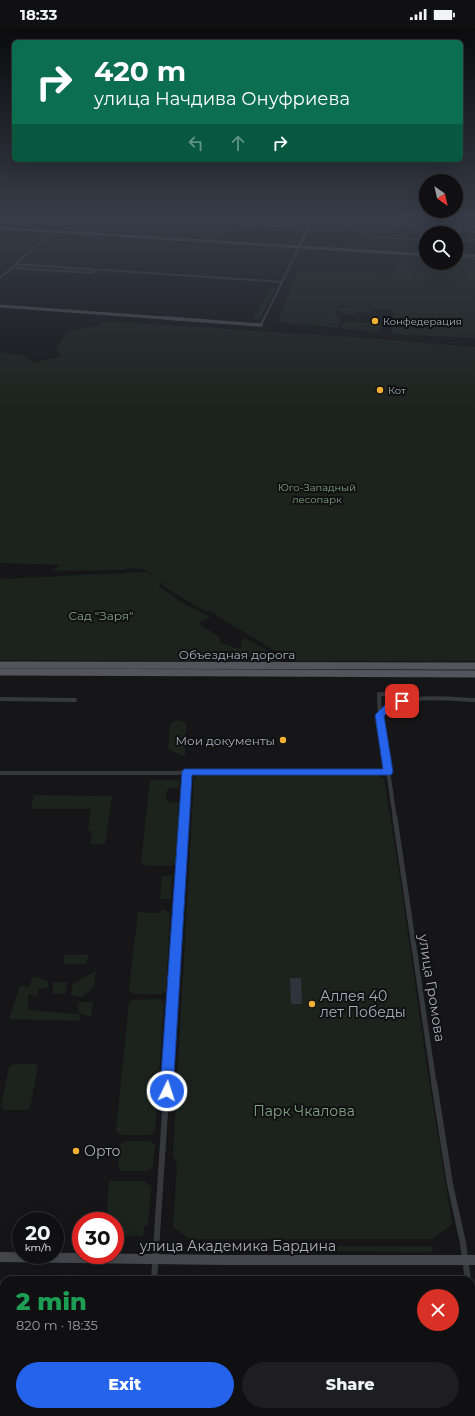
<!DOCTYPE html>
<meta charset="utf-8">
<style>
:root{--surface:#101012;--page:#1e1e20;--text:#f1f3f6;--muted:#9c9d9f;--line:#303032;--accent:#2563eb}
body{margin:0;font-family:Montserrat,sans-serif;background:var(--page);color:var(--text);height:100vh;display:flex;flex-direction:column;font-size:15px;white-space:nowrap}
*{box-sizing:border-box;margin:0}
p{font-size:13px;color:var(--muted)}
.icon{flex:none;width:22px;height:22px;fill:none;stroke:currentColor;stroke-width:2;stroke-linecap:round;stroke-linejoin:round}
.map{position:relative;flex:1;overflow:hidden}
.panel{position:absolute;left:0px;top:1248px;width:475px;height:140px;display:flex;flex-direction:column;background:var(--surface);border-radius:12px 12px 0 0;box-shadow:0 4px 16px #0002,0 0 0 1px var(--line)}
.panel>*{flex:none}
.guide{position:absolute;left:12px;top:12px;width:451px;height:122px;border-radius:6px;box-shadow:0 4px 16px #0002,0 0 0 1px var(--line);background:#0b6e4f;color:#fff;overflow:hidden}
.needle{width:26px;rotate:146deg}
.buttons{position:absolute;left:419px;top:146px;display:grid;gap:8px}
.buttons a{display:grid;place-items:center;width:44px;height:44px;border-radius:50%;background:var(--surface);box-shadow:0 4px 16px #0002,0 0 0 1px var(--line);font-size:20px}
.speed{position:absolute;left:12px;top:1184px;display:flex;gap:8px;font-size:20px;font-weight:700;text-align:center}
.speed>*{display:grid;place-content:center;width:52px;height:52px;border-radius:50%;background:var(--surface);box-shadow:0 4px 16px #0002,0 0 0 1px var(--line);line-height:1}
.speed small{font-size:10px;font-weight:400}
.speed .limit{border:6px solid #d22;background:#fff;color:#111}
.pin{position:absolute;display:grid;place-items:center;width:34px;height:34px;color:#fff;margin:-17px;border-radius:8px;box-shadow:0 2px 6px #0006}
.me{position:absolute;width:44px;margin:-22px;rotate:4deg;stroke-linejoin:round;filter:drop-shadow(0 0 3px #0008)}
.turn{display:flex;align-items:center;gap:14px;height:84px;padding:0 16px;font-size:18px}
.turn .icon{width:52px;height:52px;stroke-width:2.5}
.turn b{display:block;font-size:28px;line-height:34px}
.lanes{display:flex;align-items:center;height:38px;padding:0 16px;background:#0003;justify-content:center;gap:20px;direction:ltr}
.lanes .off{opacity:.35}
.round{display:grid;place-items:center;flex:none;width:42px;height:42px;border-radius:21px;background:var(--page)}
.head{display:flex;align-items:center;justify-content:space-between;height:68px;padding:0 16px}
h1{font-size:24px;font-weight:800;line-height:30px;color:#1e9e55}
.cta{display:flex;gap:8px;margin-top:auto;padding:8px 16px}
.cta a{flex:1;height:46px;border-radius:24px;background:var(--accent);color:#fff;font-size:16px;font-weight:800;line-height:46px;text-align:center}
.cta a+a{background:var(--page);color:var(--text)}
.status{display:flex;justify-content:space-between;align-items:center;height:28px;padding:0 20px;background:var(--surface);direction:ltr}
.status svg{height:11px;fill:currentColor}
.map>svg:first-child{display:block}
</style>
<div class="status"><b>18:33</b><svg viewBox="0 0 49 12"><path d="M0 12V9h3v3zM5 12V6h3v6zM10 12V3h3v9zM15 12V0h3v12zM26 1h20v11H26zM47 4h2v5h-2z"/></svg></div>
<div class="map">
<svg width="475" height="1388" viewBox="0 0 475 1388">
<rect width="100%" height="100%" fill="#161618"/>
<!-- green -->
<g fill="#1c231d">
<polygon points="0,189 221,189 217,198 194,197 191,201 165,207 0,197"/>
<polygon points="400,229 426,230 426,235 456,235 456,232 475,233 475,310 392,306 395,283 339,277 335,285 341,289 338,300 278,294 299,241 393,246"/>
<polygon points="16,237 20,237 94,242 91,244 15,239"/>
<polygon points="269,260 276,260 260,292 253,292"/>
<polygon points="348,279 370,281 372,282 370,285 356,284 353,287 338,284 340,280"/>
<polygon points="103,293 338,308 475,319 475,633 295,633 285,629 207,582 205,583 162,558 164,555 163,554 158,558 186,577 211,589 198,595 221,610 219,611 221,615 240,621 242,617 241,614 245,610 276,628 280,634 0,632 0,551 145,544 154,548 143,541 127,540 125,542 52,543 60,537 0,535 0,324 25,328 34,335 62,328 55,322 67,304 100,297"/>
<polygon points="346,293 368,295 382,298 377,304 343,301 342,299"/>
<polygon points="0,638 475,640 475,644 0,641"/>
<polygon points="178,692 182,693 186,696 185,729 168,721 170,698 171,695"/>
<polygon points="200,747 378,747 384,751 399,844 426,1033 452,1196 433,1211 192,1211 188,1210 173,1199 177,1137 173,1127 193,771 194,750"/>
<polygon points="150,752 180,752 179,760 169,760 166,764 166,772 169,774 179,775 176,835 172,838 146,838 141,834"/>
<polygon points="34,767 112,768 105,816 90,816 92,803 88,803 91,781 31,781"/>
<polygon points="172,847 171,871 160,871 162,848"/>
<polygon points="163,881 170,885 166,963 162,966 133,966 129,962 138,884 159,885"/>
<polygon points="64,927 89,927 86,936 64,936"/>
<polygon points="96,943 93,960 82,969 71,968 73,956"/>
<polygon points="32,949 47,952 49,960 38,961 37,968 28,966 28,982 79,986 81,993 9,991 20,958 30,959"/>
<polygon points="53,954 67,954 65,966 53,966"/>
<polygon points="161,971 164,975 155,1103 151,1107 121,1107 116,1103 129,974 133,972"/>
<polygon points="78,974 93,974 91,989 79,985"/>
<polygon points="14,1036 36,1036 38,1040 30,1079 26,1082 4,1082 1,1079 9,1039"/>
<polygon points="125,1113 149,1113 155,1116 153,1139 148,1143 121,1143 118,1139 120,1117"/>
<polygon points="109,1153 144,1153 151,1159 148,1196 144,1199 143,1208 115,1208 115,1193 106,1193"/>
<polygon points="187,1218 432,1218 433,1224 187,1222"/>
<polygon points="180,1249 456,1250 458,1252 180,1252"/>
<rect x="91" y="1384" width="47" height="4"/>
</g>
<!-- water -->
<polygon fill="#2c353c" points="290,950 301,950 302,976 291,976"/>
<g fill="none" stroke-linecap="round" stroke-linejoin="round">
<!-- street-far4 -->
<g stroke="#37383d" stroke-width="2">
<polyline points="347,189 344,197 377,209 426,212"/>
<path d="M374,189C406,203 441,201 475,204"/>
<polyline points="403,189 423,193"/>
<polyline points="222,195 294,199 299,189"/>
<polyline points="258,197 263,189"/>
<polyline points="459,202 460,189"/>
<polyline points="211,212 220,202 227,189"/>
<polyline points="456,213 475,212"/>
<polyline points="418,225 424,189"/>
<polyline points="456,230 475,231"/>
<polyline points="16,236 282,254"/>
<polyline points="12,240 92,245 96,242"/>
<polyline points="0,250 52,204"/>
<polyline points="264,291 299,219"/>
</g>
<!-- street-far3 -->
<polyline stroke="#37383d" stroke-width="2.5" points="261,297 264,290"/>
<!-- street-far2 -->
<g stroke="#37383d" stroke-width="4">
<polyline points="0,671 75,672"/>
<polyline points="380,687 379,666 396,667 402,673"/>
<polyline points="0,745 177,745 196,743 388,744"/>
<polyline points="184,791 187,744"/>
<path d="M395,791L380,687C404,664 444,671 475,672"/>
</g>
<!-- street-far1 -->
<g stroke="#37383d" stroke-width="5">
<polyline points="395,790 434,1055"/>
<polyline points="167,1055 184,790"/>
</g>
<!-- street -->
<g stroke="#37383d" stroke-width="6">
<polyline points="434,1054 450,1156 463,1215 468,1252"/>
<polyline points="154,1252 167,1054"/>
<polyline points="471,1282 475,1309"/>
<polyline points="145,1384 145,1388"/>
</g>
<!-- secondary-far2 -->
<g stroke="#45474d" stroke-width="3">
<polyline points="0,200 426,227"/>
<polyline points="299,219 313,189"/>
<polyline points="456,227 475,228"/>
<polyline points="0,278 178,291"/>
</g>
<!-- secondary-far1 -->
<polyline stroke="#45474d" stroke-width="3.5" points="165,290 261,297"/>
<!-- secondary -->
<polyline stroke="#45474d" stroke-width="10" points="0,1229 224,1232 475,1232"/>
<!-- primary -->
<g stroke="#53555c" stroke-width="7">
<polyline points="0,637 475,638"/>
<polyline points="0,644 475,646"/>
</g>
</g>
<!-- sky -->
<linearGradient id="sky" x2="0" y2="1"><stop stop-color="#0c0c0d"/><stop offset="0.49" stop-color="#363c48"/><stop offset="1" stop-color="#363c48" stop-opacity="0"/></linearGradient>
<rect width="475" height="383" fill="url(#sky)"/>
<!-- route -->
<polygon fill="#2563eb" stroke="#184099" points="402,670 406,673 405,675 392,680 384,688 393,744 391,747 192,747 173,1063 171,1068 167,1070 162,1068 160,1063 182,744 184,741 383,741 375,687 386,676"/>
<!-- markers -->
<g fill="#f2b134" stroke="#111113" stroke-width="1.5">
<circle cx="375" cy="293" r="4"/>
<circle cx="380" cy="362" r="4"/>
<circle cx="283" cy="712" r="4"/>
<circle cx="312" cy="976" r="4"/>
<circle cx="76" cy="1123" r="4"/>
</g>
<g text-anchor="middle" dominant-baseline="central" stroke-width="4" stroke-linejoin="round" paint-order="stroke">
<!-- far-poi labels -->
<g font-size="10" fill="#a8adb8" stroke="#111113" text-anchor="start">
<text x="383" y="293">Конфедерация</text>
<text x="388" y="362">Кот</text>
</g>
<!-- far-park labels -->
<g font-size="10" fill="#7fa381" stroke="#111113">
<text x="317" y="459">Юго-Западный<tspan x="317" dy="12">лесопарк</tspan></text>
</g>
<!-- park labels -->
<g font-size="12" fill="#7fa381" stroke="#111113">
<text x="101" y="587">Сад "Заря"</text>
</g>
<!-- street labels -->
<g font-size="12" fill="#a8adb8" stroke="#111113">
<text x="237" y="626">Объездная дорога</text>
</g>
<!-- poi labels -->
<g font-size="12" fill="#a8adb8" stroke="#111113" text-anchor="end">
<text x="275" y="712">Мои документы</text>
</g>
<!-- near-street labels -->
<g font-size="14" fill="#a8adb8" stroke="#111113">
<text transform="translate(432 960) rotate(81)">улица Громова</text>
<text x="238" y="1218">улица Академика Бардина</text>
</g>
<!-- near-poi labels -->
<g font-size="14" fill="#a8adb8" stroke="#111113" text-anchor="start">
<text x="320" y="968">Аллея 40<tspan x="320" dy="16">лет Победы</tspan></text>
<text x="84" y="1123">Орто</text>
</g>
<!-- near-park labels -->
<g font-size="14" fill="#7fa381" stroke="#111113">
<text x="304" y="1083">Парк Чкалова</text>
</g>
</g>
</svg>
<div class="buttons">
<a><svg class="needle" viewBox="-14 -14 28 28"><path d="M0-13l5 13h-10z" fill="#e53935"/><path d="M0 13l5-13h-10z" fill="#9c9d9f"/></svg></a>
<a><svg class="icon" aria-label="search" viewBox="0 0 24 24"><circle cx="10" cy="10" r="6"/><path d="M15 15l6 6"/></svg></a>
</div>
<div class="speed"><div>20<small>km/h</small></div><div class="limit">30</div></div>
<div class="pin" style="left:402px;top:673px;background:#d93025"><svg class="icon" aria-label="arrive" viewBox="0 0 24 24"><path d="M6 21V4h12l-3 4 3 4H6"/></svg></div>
<svg class="me" style="left:167px;top:1063px" viewBox="-20 -20 40 40"><circle r="17" fill="#2563eb" stroke="#fff" stroke-width="3"/><path d="M0-11L8 9 0 5-8 9z" fill="#fff"/></svg>
<div class="guide">
<div class="turn"><svg class="icon" aria-label="right" viewBox="0 0 24 24"><path d="M7 20v-9h11M14 6l5 5-5 5"/></svg><div><b>420 m</b>улица Начдива Онуфриева</div></div>
<div class="lanes"><svg class="icon off" aria-label="left" viewBox="0 0 24 24"><path d="M17 20v-9H6M10 6l-5 5 5 5"/></svg><svg class="icon off" aria-label="ahead" viewBox="0 0 24 24"><path d="M12 20V5M6 11l6-6 6 6"/></svg><svg class="icon" aria-label="right" viewBox="0 0 24 24"><path d="M7 20v-9h11M14 6l5 5-5 5"/></svg></div>
</div>
<section class="panel">
<div class="head"><div><h1>2 min</h1><p>820 m · 18:35</p></div><a class="round" style="background:#d93025;color:#fff"><svg class="icon" aria-label="close" viewBox="0 0 24 24"><path d="M6 6l12 12M18 6L6 18"/></svg></a></div>
<div class="cta"><a>Exit</a><a>Share</a></div>
</section>
</div>
